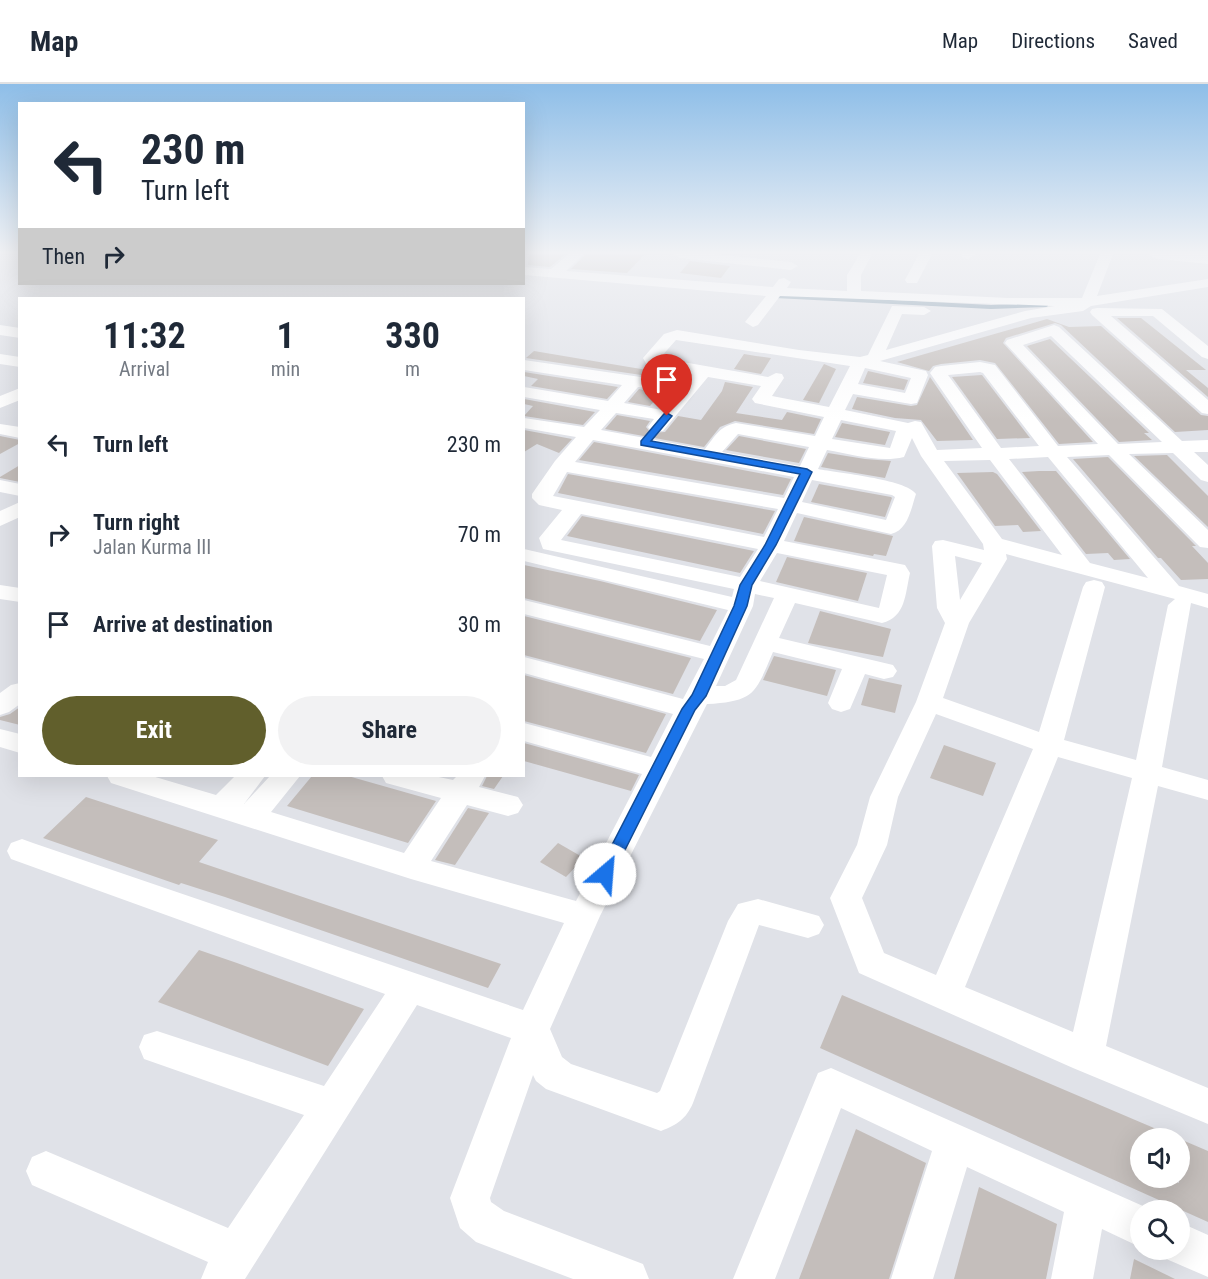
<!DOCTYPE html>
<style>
:root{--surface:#fff;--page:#f2f2f3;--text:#1f2937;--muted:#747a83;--line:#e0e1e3;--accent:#615f2c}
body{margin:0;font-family:"Roboto Condensed",sans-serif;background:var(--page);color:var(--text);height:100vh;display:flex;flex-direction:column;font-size:22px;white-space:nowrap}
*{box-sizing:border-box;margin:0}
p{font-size:20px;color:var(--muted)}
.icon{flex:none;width:33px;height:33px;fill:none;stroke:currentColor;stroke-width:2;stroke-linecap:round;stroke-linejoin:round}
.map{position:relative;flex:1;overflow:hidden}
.details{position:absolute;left:18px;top:213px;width:507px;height:480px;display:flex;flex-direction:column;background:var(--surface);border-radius:0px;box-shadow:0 6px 24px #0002}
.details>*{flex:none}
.hud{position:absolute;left:18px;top:18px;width:507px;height:183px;border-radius:0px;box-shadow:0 6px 24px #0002;background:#fff;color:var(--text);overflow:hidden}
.tools{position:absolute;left:1130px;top:1044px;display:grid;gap:12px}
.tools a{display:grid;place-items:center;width:60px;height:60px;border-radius:50%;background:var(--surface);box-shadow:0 6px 24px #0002;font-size:30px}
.pin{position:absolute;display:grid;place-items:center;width:51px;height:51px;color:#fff;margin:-62px -26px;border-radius:50% 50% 50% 0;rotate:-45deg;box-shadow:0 0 6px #0007}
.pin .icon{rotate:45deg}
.me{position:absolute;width:66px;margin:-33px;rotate:27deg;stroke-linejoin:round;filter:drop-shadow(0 0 4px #0008)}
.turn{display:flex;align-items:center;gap:21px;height:126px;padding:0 24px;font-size:27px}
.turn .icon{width:78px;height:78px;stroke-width:2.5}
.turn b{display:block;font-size:42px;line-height:51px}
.then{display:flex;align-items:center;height:57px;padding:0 24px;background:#0003;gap:12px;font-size:22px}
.eta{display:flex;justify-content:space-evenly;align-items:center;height:102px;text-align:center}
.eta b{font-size:36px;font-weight:700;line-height:42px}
.primary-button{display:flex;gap:12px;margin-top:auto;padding:12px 24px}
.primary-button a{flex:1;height:69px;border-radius:36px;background:var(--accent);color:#fff;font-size:24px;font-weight:700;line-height:69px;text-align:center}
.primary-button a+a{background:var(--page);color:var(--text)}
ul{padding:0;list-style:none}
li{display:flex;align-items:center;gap:18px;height:90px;padding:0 24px}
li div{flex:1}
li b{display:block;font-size:22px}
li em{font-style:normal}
header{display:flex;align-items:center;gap:36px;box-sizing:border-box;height:84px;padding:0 30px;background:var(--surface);border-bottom:2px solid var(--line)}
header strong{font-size:28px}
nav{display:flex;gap:33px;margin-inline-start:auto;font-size:21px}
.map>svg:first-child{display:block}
</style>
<header>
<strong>Map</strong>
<nav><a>Map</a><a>Directions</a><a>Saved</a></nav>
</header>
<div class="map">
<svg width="1208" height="1195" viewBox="0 0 1208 1195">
<rect width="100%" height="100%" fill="#e0e2e8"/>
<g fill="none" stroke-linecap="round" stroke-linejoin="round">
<!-- stream -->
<polyline stroke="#7a94a8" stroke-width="4" points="775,212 991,223 1046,221"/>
</g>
<!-- building -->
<g fill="#c4bebb" fill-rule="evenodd">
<polygon points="529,170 566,170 550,183 528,181"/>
<polygon points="586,170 645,170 627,189 571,185"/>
<polygon points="690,177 730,182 721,194 680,189"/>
<polygon points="1117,234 1141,234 1206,286 1186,286 1208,304 1208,313"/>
<polygon points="1047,235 1069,243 1101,242 1201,331 1208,332 1208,346 1175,348 1061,241 1055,239 1006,254 1003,259 1093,358 1059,360 995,279 980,276 941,280 933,282 929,287 897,278"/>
<polygon points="1050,255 1149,349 1144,349 1152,356 1119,358 1027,262"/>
<polygon points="534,267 629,283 660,288 655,293 526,274"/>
<polygon points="744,270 756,272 771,274 761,290 734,285"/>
<polygon points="824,280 836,285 819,319 803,316"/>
<polygon points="868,287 908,296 904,306 863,299"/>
<polygon points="524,288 618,303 607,315 531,302 538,295 524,292"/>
<polygon points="982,291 1030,354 997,355 952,293"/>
<polygon points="930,293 973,356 937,357 921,336 895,334 852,325 857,313 911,322 917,321"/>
<polygon points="725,298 753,303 736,329 782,336 787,328 821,335 814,350 735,337 720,343 704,363 605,345 617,331 650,337 646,343 651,349 665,348 678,332 701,336 722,307"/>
<polygon points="639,305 655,308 662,308 650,322 628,318"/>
<polygon points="524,315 595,328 583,341 524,332 533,322 524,320"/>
<polygon points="842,339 890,348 885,361 835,353"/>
<polygon points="524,346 572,355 559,369 537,360 524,368"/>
<polygon points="0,352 20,356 20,359 0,370"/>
<polygon points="739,352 806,365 799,379 726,366"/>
<polygon points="594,358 791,395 783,411 579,376"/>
<polygon points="828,369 865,375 891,377 885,394 821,383"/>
<polygon points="1167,371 1208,412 1208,443 1134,372"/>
<polygon points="1108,373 1196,462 1192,462 1208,479 1208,495 1181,496 1161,474 1158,474 1073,375"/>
<polygon points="20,381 20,398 0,394 0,393"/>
<polygon points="1039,387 1056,387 1130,475 1114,476 1108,469 1086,470 1022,388"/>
<polygon points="993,388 997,390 1041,447 1023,448 1018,441 995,442 957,389"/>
<polygon points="568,390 775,427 763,450 558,409"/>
<polygon points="819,400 891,413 892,414 885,433 811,418"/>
<polygon points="582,432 754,467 740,489 567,452"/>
<polygon points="804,433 893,452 886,472 874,470 873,472 794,457"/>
<polygon points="787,473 867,489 858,517 776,498"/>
<polygon points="524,481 600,497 717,526 700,557 524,514"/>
<polygon points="820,527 891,545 883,573 808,559"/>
<polygon points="524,532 691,574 673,610 524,571"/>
<polygon points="774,572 836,586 827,612 763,596"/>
<polygon points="524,591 666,630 646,669 524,637"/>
<polygon points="869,594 902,601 895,629 861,621"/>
<polygon points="20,623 20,641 0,636 0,633 10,630"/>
<polygon points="524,659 639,691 631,707 524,677"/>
<polygon points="944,661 996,679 983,712 930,694"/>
<polygon points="312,692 348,692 436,717 408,759 287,722"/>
<polygon points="487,692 503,692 494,705 482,702"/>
<polygon points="86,713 218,756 199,778 501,880 488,904 225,813 181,799 179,801 43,754"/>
<polygon points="468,724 489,729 455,781 435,776"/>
<polygon points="558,759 584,774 566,793 540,778"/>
<polygon points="199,866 237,879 364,925 328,982 158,918"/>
<path d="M842,911L1208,1067V1138L820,964ZM1140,1054H1179V1099L1167,1094H1140Z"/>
<polygon points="856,1045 926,1079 889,1195 799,1195"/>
<polygon points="979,1103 1057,1140 1046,1195 954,1195"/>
<polygon points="1134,1175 1175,1195 1130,1195"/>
</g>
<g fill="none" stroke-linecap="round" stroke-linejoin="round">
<!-- street -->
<g fill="#fff" fill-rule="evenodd">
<path d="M569,170H584L566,187L773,203L779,195L784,194L791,198L787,204L847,207V191L860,170H872L861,191V207L1008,214H1082L1100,170H1113L1097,212L1208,195V203L1091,222L1083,227L1031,234L880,277L926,287L928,291L917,319L911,320L853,310L845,326L908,339L915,337L921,338L937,366L982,364L930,289L935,283L941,282L980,278L995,281L1058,362L1098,360L1005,259L1007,256L1054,241L1059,243L1182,357L1208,356V368H1194L1208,381V398L1201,396L1173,369L1129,370L1208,446V464L1200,463L1109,371L1067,373L1179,502L1208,510V524L1191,519L1162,683L1208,696V716L1158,702L1106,962L1208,1004V1040L1073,984L859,889L830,814L857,761L870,713L916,618L945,539L937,524L932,462L935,457L943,456L984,466L983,460L921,372L912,354L904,373C879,379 852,370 827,366L818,385C837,389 906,395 916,410C911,425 908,446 891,450L797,429L784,457L905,481L910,489C905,510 906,533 882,539L795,519L779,554L893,581L897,587L893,593L884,595L865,590L850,625L841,628L832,625L828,619L842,585L773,568C755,610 755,617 707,620L600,832L550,945L562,973L571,980L657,1009L660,1007L728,837L738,820L758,815L819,832L824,841L819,850L808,854L759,841L693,1019C686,1035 677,1041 661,1047L546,1005L536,997L533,991L490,1114L491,1118L504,1127L643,1180L649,1195H573L476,1158L460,1144L450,1114L511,954L417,921L245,1195H201L208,1178L32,1101L26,1087L32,1073L46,1067L228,1144L304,1031L144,975L139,963L144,951L157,947L324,1002L385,910L11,775L7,767L11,759L22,755L33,759L523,926L564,839L411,795L111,699L107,692H152L216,711L235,692H265L244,720L270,692H300L271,728L404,769L441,714L386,699L382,692H434L453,696L457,692H485L479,703L518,713L523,721L518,729L508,732L467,721L431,777L576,817L642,690L524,657V639L651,673L673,630L524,589V573L683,615L704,575L524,530V516L710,562L728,526L524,477V465L732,513L734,505L543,465L539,454L562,426L539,421L532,414V410L555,377L576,353L524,344V334L584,343L600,326L524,313V303L608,317L622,301L524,286V276L661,296L672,286L647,281L643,274L664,250L677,246L799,266L860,273L868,271L892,222L924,223L931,227L924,231L902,230L886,266L1025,227L1055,222L780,212L758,241L753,243L745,238L766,212L524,191V183L551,185ZM1051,252L1162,358L1118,360L1023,261ZM676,256L850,282L829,323L772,312L784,294L782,290L776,289L768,293L660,274ZM865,284L911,294L905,309L858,300ZM980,288L983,289L1039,362L1001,364L948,291ZM688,289L692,290L662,326L624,319L638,303C667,307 666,310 688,289ZM708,293L761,302L752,315L755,319L824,333L815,352L736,339C720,342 715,352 705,365L601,346L616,329L654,335L648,343L651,347H663ZM841,336L896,347L890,364L832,355ZM738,350L809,363L800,382L722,368ZM593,356L794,393L784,414L575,378ZM1048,373L1148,494L1090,479L1009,375ZM990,376L1062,471L1002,455L944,377ZM567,388L778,425L764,453L553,412ZM812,396L892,411L895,413L886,436L802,418ZM581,430L758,465L740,493L561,456ZM777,469L887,491L879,524L760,497ZM1006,470L1175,515L1168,521L1136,676L1064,656L1105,503L1102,498L1094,496L1086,498L1083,503L1039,648L943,614L969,539L1007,475ZM955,472L982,479L960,516ZM755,510L774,514L736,596L725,602H716L753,522ZM936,630L1033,665L936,891L884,869L862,814L887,761L898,713ZM1058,673L1132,694L1073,948L965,903Z"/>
<polygon points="673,170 714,170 791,178 798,182 791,186 680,174"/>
<polygon points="919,170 932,170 917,199 907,199 905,196"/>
<polygon points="962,170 976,170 968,175 963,174"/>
<polygon points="1097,224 1162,225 1208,262 1208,275 1202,273 1153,232 1111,232 1208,316 1208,330 1202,329 1092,231 1090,228 1092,225"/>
<polygon points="0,241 20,244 20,254 0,251"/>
<polygon points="0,270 20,273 20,283 0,280"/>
<polygon points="20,304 20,316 0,324 0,312"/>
<polygon points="0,340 20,343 20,354 0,350"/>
<polygon points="0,396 20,400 20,412 0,408"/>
<polygon points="20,418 20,433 0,442 0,427"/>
<polygon points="0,501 20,504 20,518 0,515"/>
<polygon points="20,599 20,620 9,628 0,631 0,609 11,601"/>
<polygon points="0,645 20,650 20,669 0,663"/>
<polygon points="831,984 1152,1126 1140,1126 1140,1163 1102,1145 1093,1195 1051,1195 1064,1128 967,1083 933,1195 891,1195 932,1067 841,1024 775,1195 733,1195 818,989"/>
<polygon points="1179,1138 1208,1151 1208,1193 1164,1174 1161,1166 1179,1166"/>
</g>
<!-- secondary -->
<polygon fill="#fff" fill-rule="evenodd" points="1150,170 1208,170 1208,180 1159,175 1153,174"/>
</g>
<!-- sky -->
<linearGradient id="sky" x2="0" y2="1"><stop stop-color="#8ebee8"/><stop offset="0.5" stop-color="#f1f2f5"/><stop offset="1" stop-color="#f1f2f5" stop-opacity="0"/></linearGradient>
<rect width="1208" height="337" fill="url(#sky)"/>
<!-- route -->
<polygon fill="#1a73e8" stroke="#114b97" stroke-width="1.5" points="667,329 672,332 651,357 807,385 812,388 776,461 752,501 747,522 706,612 695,626 611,794 605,796 600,794 597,790 682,625 692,611 734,522 740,501 765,461 800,390 641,361 641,357 664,330"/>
</svg>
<div class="tools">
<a><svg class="icon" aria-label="sound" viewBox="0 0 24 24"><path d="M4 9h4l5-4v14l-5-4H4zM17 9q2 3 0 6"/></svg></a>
<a><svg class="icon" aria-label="search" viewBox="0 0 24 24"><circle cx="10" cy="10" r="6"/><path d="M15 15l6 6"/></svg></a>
</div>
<div class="pin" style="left:667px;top:332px;background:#d93025"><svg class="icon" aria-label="arrive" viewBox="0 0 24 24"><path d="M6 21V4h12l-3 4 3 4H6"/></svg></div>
<svg class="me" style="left:605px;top:790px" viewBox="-20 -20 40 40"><circle r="19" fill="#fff"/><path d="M0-13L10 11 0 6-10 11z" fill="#1a73e8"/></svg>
<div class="hud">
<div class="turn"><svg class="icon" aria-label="left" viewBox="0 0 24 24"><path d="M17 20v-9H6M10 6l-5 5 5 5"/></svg><div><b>230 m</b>Turn left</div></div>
<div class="then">Then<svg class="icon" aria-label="right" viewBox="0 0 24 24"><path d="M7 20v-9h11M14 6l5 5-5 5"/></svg></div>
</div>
<section class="details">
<div class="eta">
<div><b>11:32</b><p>Arrival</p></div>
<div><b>1</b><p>min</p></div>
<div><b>330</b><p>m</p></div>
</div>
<ul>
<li><svg class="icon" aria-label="left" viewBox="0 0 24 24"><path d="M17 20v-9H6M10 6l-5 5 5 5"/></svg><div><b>Turn left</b></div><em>230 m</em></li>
<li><svg class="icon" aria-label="right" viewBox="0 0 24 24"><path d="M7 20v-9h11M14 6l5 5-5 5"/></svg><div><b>Turn right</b><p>Jalan Kurma III</p></div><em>70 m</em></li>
<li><svg class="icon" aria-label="arrive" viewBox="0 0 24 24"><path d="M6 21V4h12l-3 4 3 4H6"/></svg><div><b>Arrive at destination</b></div><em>30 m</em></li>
</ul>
<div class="primary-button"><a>Exit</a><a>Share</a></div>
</section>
</div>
